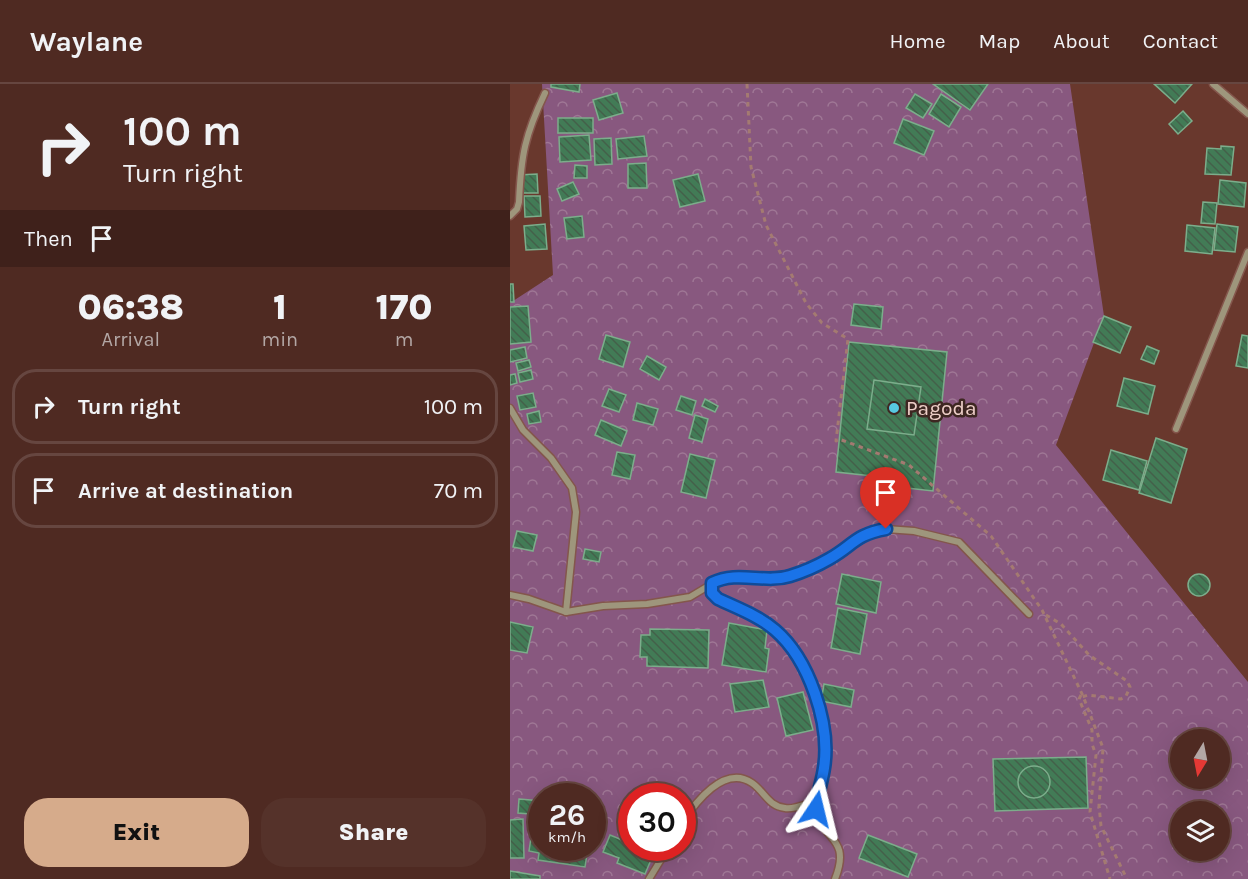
<!DOCTYPE html>
<style>
:root{--surface:#4f2a22;--page:#55322a;--text:#f1f3f6;--muted:#b3a7a5;--line:#664640;--accent:#d6ab8b}
body{margin:0;font-family:Karla,sans-serif;background:var(--page);color:var(--text);height:100vh;display:flex;flex-direction:column;font-size:22px;white-space:nowrap}
*{box-sizing:border-box;margin:0}
p{font-size:20px;color:var(--muted)}
.icon{flex:none;width:33px;height:33px;fill:none;stroke:currentColor;stroke-width:2;stroke-linecap:round;stroke-linejoin:round}
.map{position:relative;flex:1;overflow:hidden}
.sheet{display:flex;flex-direction:column;background:var(--surface);width:510px}
.sheet>*{flex:none}
.banner{background:#4f2a22;color:var(--text);overflow:hidden}
.needle{width:39px;rotate:190deg}
.fabs{position:absolute;left:660px;top:645px;display:grid;gap:12px}
.fabs a{display:grid;place-items:center;width:60px;height:60px;border-radius:50%;background:var(--surface);box-shadow:0 6px 24px #0002,0 0 0 2px var(--line);font-size:30px}
.speed{position:absolute;left:18px;top:699px;display:flex;gap:12px;font-size:30px;font-weight:700;text-align:center}
.speed>*{display:grid;place-content:center;width:78px;height:78px;border-radius:50%;background:var(--surface);box-shadow:0 6px 24px #0002,0 0 0 2px var(--line);line-height:1}
.speed small{font-size:15px;font-weight:400}
.speed .limit{border:9px solid #d22;background:#fff;color:#111}
.pin{position:absolute;display:grid;place-items:center;width:51px;height:51px;color:#fff;margin:-62px -26px;border-radius:50% 50% 50% 0;rotate:-45deg;box-shadow:0 0 6px #0007}
.pin .icon{rotate:45deg}
.me{position:absolute;width:66px;margin:-33px;rotate:10deg;stroke-linejoin:round;filter:drop-shadow(0 0 4px #0008)}
.turn{display:flex;align-items:center;gap:21px;height:126px;padding:0 24px;font-size:27px}
.turn .icon{width:78px;height:78px;stroke-width:2.5}
.turn b{display:block;font-size:42px;line-height:51px}
.then{display:flex;align-items:center;height:57px;padding:0 24px;background:#0003;gap:12px;font-size:22px}
.eta{display:flex;justify-content:space-evenly;align-items:center;height:102px;text-align:center}
.eta b{font-size:36px;font-weight:800;line-height:42px}
.primary-button{display:flex;gap:12px;margin-top:auto;padding:12px 24px}
.primary-button a{flex:1;height:69px;border-radius:24px;background:var(--accent);color:#111;font-size:24px;font-weight:800;line-height:69px;text-align:center}
.primary-button a+a{background:var(--page);color:var(--text)}
ul{padding:0;list-style:none}
li{display:flex;align-items:center;gap:18px;height:75px;margin:0 12px 9px;padding:0 12px;border:3px solid var(--line);border-radius:24px}
li div{flex:1}
li b{display:block;font-size:22px}
li em{font-style:normal}
header{display:flex;align-items:center;gap:36px;box-sizing:border-box;height:84px;padding:0 30px;background:var(--surface);border-bottom:2px solid var(--line)}
header strong{font-size:28px}
nav{display:flex;gap:33px;margin-inline-start:auto;font-size:21px}
main{display:flex;flex:1;min-height:0}
.map>svg:first-child{display:block}
</style>
<header>
<strong>Waylane</strong>
<nav><a>Home</a><a>Map</a><a>About</a><a>Contact</a></nav>
</header>
<main>
<section class="sheet">
<div class="banner">
<div class="turn"><svg class="icon" aria-label="right" viewBox="0 0 24 24"><path d="M7 20v-9h11M14 6l5 5-5 5"/></svg><div><b>100 m</b>Turn right</div></div>
<div class="then">Then<svg class="icon" aria-label="arrive" viewBox="0 0 24 24"><path d="M6 21V4h12l-3 4 3 4H6"/></svg></div>
</div>
<div class="eta">
<div><b>06:38</b><p>Arrival</p></div>
<div><b>1</b><p>min</p></div>
<div><b>170</b><p>m</p></div>
</div>
<ul>
<li><svg class="icon" aria-label="right" viewBox="0 0 24 24"><path d="M7 20v-9h11M14 6l5 5-5 5"/></svg><div><b>Turn right</b></div><em>100 m</em></li>
<li><svg class="icon" aria-label="arrive" viewBox="0 0 24 24"><path d="M6 21V4h12l-3 4 3 4H6"/></svg><div><b>Arrive at destination</b></div><em>70 m</em></li>
</ul>
<div class="primary-button"><a>Exit</a><a>Share</a></div>
</section>
<div class="map">
<svg width="738" height="795" viewBox="0 0 738 795">
<defs>
<pattern id="park-crowns" width="20" height="18" patternUnits="userSpaceOnUse" patternTransform="scale(1.5)"><rect width="20" height="18" fill="#88587f"/><path d="M2 6a3 3 0 1 1 6 0M12 15a3 3 0 1 1 6 0" fill="none" stroke="#9f7795"/></pattern>
<pattern id="building-back-hatch" width="6" height="6" patternUnits="userSpaceOnUse" patternTransform="scale(1.5)"><rect width="6" height="6" fill="#427b56"/><path d="M-1 5l2 2M0 0l6 6M5-1l2 2" fill="none" stroke="#44604a"/></pattern>
</defs>
<rect width="100%" height="100%" fill="#69382d"/>
<!-- park -->
<path fill="url(#park-crowns)" fill-rule="evenodd" d="M32,0H560L594,232L546,361L738,598V795H0V219L43,191ZM670,656H710V694H670ZM32,712H82V764H32ZM122,712H172V764H122ZM670,728H710V766H670Z"/>
<!-- building -->
<g fill="url(#building-back-hatch)" stroke="#7cad8b" stroke-width="1.5">
<polygon points="41,0 70,0 69,8 41,3"/>
<polygon points="423,0 478,0 460,26"/>
<polygon points="644,0 682,0 665,19"/>
<polygon points="107,9 113,29 89,36 83,16"/>
<polygon points="405,10 422,20 413,34 396,24"/>
<polygon points="431,10 451,23 439,43 419,30"/>
<polygon points="673,27 682,37 668,50 659,40"/>
<rect x="48" y="34" width="35" height="15"/>
<polygon points="393,35 424,47 414,71 384,59"/>
<polygon points="79,51 81,76 50,78 49,53"/>
<polygon points="134,52 137,72 108,75 106,55"/>
<polygon points="101,54 102,80 85,81 84,55"/>
<polygon points="711,62 724,63 721,91 695,90 697,64 711,65"/>
<polygon points="136,79 137,104 118,104 118,80"/>
<polygon points="65,81 77,82 77,94 64,94"/>
<polygon points="27,90 28,109 9,109 8,91"/>
<polygon points="188,90 195,117 170,123 163,96"/>
<polygon points="710,96 736,99 734,123 708,120"/>
<polygon points="63,98 69,110 52,117 47,105"/>
<polygon points="14,112 30,112 31,132 15,133"/>
<polygon points="693,118 707,119 705,140 691,139"/>
<polygon points="72,132 74,153 57,155 54,134"/>
<polygon points="35,140 37,165 16,166 14,142"/>
<polygon points="707,140 728,143 725,168 704,166"/>
<polygon points="677,141 705,144 702,170 675,167"/>
<polygon points="0,200 3,200 4,218 0,218"/>
<polygon points="344,220 373,223 371,245 341,241"/>
<polygon points="18,222 21,258 0,260 0,223"/>
<polygon points="594,232 621,243 610,269 583,258"/>
<polygon points="96,251 120,258 113,283 89,275"/>
<polygon points="732,251 738,252 738,284 726,282"/>
<polygon points="339,258 437,268 423,407 370,401 371,393 326,388"/>
<polygon points="637,262 649,267 644,280 631,275"/>
<polygon points="15,263 17,274 0,278 0,266"/>
<polygon points="137,272 156,283 149,296 130,285"/>
<polygon points="19,276 21,283 8,287 6,279"/>
<polygon points="21,286 23,295 10,298 8,289"/>
<polygon points="5,290 7,299 0,301 0,291"/>
<polygon points="614,294 645,302 638,330 607,322"/>
<polygon points="364,296 411,303 404,351 357,345"/>
<polygon points="99,305 116,311 109,328 92,322"/>
<polygon points="23,309 26,323 10,326 7,312"/>
<polygon points="171,312 186,317 182,331 166,326"/>
<polygon points="195,315 208,322 205,328 192,322"/>
<polygon points="127,319 148,325 143,341 123,336"/>
<polygon points="29,327 31,338 19,340 17,330"/>
<polygon points="185,331 198,335 192,358 179,354"/>
<polygon points="91,336 117,347 111,362 85,351"/>
<polygon points="646,354 677,365 661,419 629,409"/>
<polygon points="601,366 637,377 629,406 593,396"/>
<polygon points="107,368 125,371 120,395 102,391"/>
<polygon points="180,370 205,376 196,414 171,408"/>
<polygon points="7,447 27,451 23,467 3,463"/>
<polygon points="75,465 91,468 89,478 73,475"/>
<polygon points="332,490 371,498 366,529 326,520"/>
<circle cx="689" cy="501" r="11"/>
<polygon points="328,524 357,530 350,570 321,564"/>
<polygon points="0,538 23,543 17,569 0,566"/>
<polygon points="219,539 257,546 255,564 259,565 256,588 212,581"/>
<polygon points="140,545 199,546 198,584 137,582 137,573 130,573 131,551 140,551"/>
<polygon points="253,596 259,623 225,628 220,600"/>
<polygon points="314,600 344,606 341,623 311,617"/>
<polygon points="293,608 303,646 276,652 267,614"/>
<polygon points="576,673 578,724 485,727 483,675"/>
<circle cx="524" cy="698" r="16"/>
<polygon points="9,715 32,717 32,731 8,729"/>
<polygon points="13,735 14,774 0,774 0,736"/>
<polygon points="23,741 32,742 32,764 78,764 75,783 28,776 29,769 19,767"/>
<polygon points="100,751 122,760 122,764 146,764 135,790 107,779 109,774 93,768"/>
<polygon points="358,751 407,770 398,793 349,774"/>
<polygon points="0,787 30,792 30,795 0,795"/>
</g>
<g fill="none" stroke-linecap="round" stroke-linejoin="round">
<!-- minor casing -->
<g stroke="#84564c" stroke-width="9">
<g id="minor">
<polyline points="703,0 738,30"/>
<path d="M0,132L7,125L9,118C11,71 15,51 35,9"/>
<polyline points="0,324 13,346 41,374 62,404 66,428 56,528"/>
<polyline points="666,345 738,168"/>
<path d="M202,499V509L208,515C227,524 249,532 265,546C304,580 314,631 314,680C314,695 304,710 306,725C311,757 342,752 325,795"/>
<polyline points="0,511 19,515 56,528 93,522 137,520 180,513 210,495 244,492 263,496 279,492 320,475 354,449 376,445 404,447 449,458 519,530"/>
<path d="M172,739C185,719 214,680 242,699C255,708 258,722 275,724C284,726 298,719 307,717"/>
<polyline points="139,795 158,764"/>
</g>
</g>
<!-- path -->
<g stroke="#a47a71" stroke-width="3" stroke-dasharray="4.5 4.5" stroke-linecap="butt">
<polyline points="237,0 241,83 256,141 296,219 312,239 338,255 326,357 329,355 399,381 481,452 532,526 573,612 593,664 589,721 591,742 617,795"/>
<polyline points="536,531 551,540 579,571 617,597 620,603 616,612 611,615 578,611 572,613"/>
<polyline points="571,611 569,615 582,646 582,660 586,671 580,728 600,795"/>
</g>
<!-- minor -->
<use href="#minor" stroke="#9e967c" stroke-width="6"/>
</g>
<g fill="none" stroke-linecap="round" stroke-linejoin="round">
<!-- route casing -->
<g stroke="#114b97" stroke-width="15">
<path id="route" d="M306,725C307,711 312,698 314,684C321,640 299,575 265,546C249,532 227,524 208,515L202,509V499C228,486 254,500 280,492C293,488 307,482 319,475C344,461 344,451 376,445"/>
</g>
<!-- route -->
<use href="#route" stroke="#1a73e8" stroke-width="10"/>
</g>
<!-- markers -->
<circle fill="#57c9e1" stroke="#3e2722" stroke-width="2" cx="384" cy="324" r="6"/>
<g text-anchor="middle" dominant-baseline="central" stroke-width="5" stroke-linejoin="round" paint-order="stroke">
<!-- poi labels -->
<g font-size="21" fill="#eecfc8" stroke="#3e2722" text-anchor="start">
<text x="396" y="324">Pagoda</text>
</g>
</g>
</svg>
<div class="fabs">
<a><svg class="needle" viewBox="-14 -14 28 28"><path d="M0-13l5 13h-10z" fill="#e53935"/><path d="M0 13l5-13h-10z" fill="#b3a7a5"/></svg></a>
<a><svg class="icon" aria-label="layers" viewBox="0 0 24 24"><path d="M12 4l9 5-9 5-9-5zM3 14l9 5 9-5"/></svg></a>
</div>
<div class="speed"><div>26<small>km/h</small></div><div class="limit">30</div></div>
<div class="pin" style="left:376px;top:445px;background:#d93025"><svg class="icon" aria-label="arrive" viewBox="0 0 24 24"><path d="M6 21V4h12l-3 4 3 4H6"/></svg></div>
<svg class="me" style="left:306px;top:725px" viewBox="-20 -20 40 40"><path d="M0-17L14 15 0 8-14 15z" fill="#1a73e8" stroke="#fff" stroke-width="4"/></svg>
</div>
</main>
